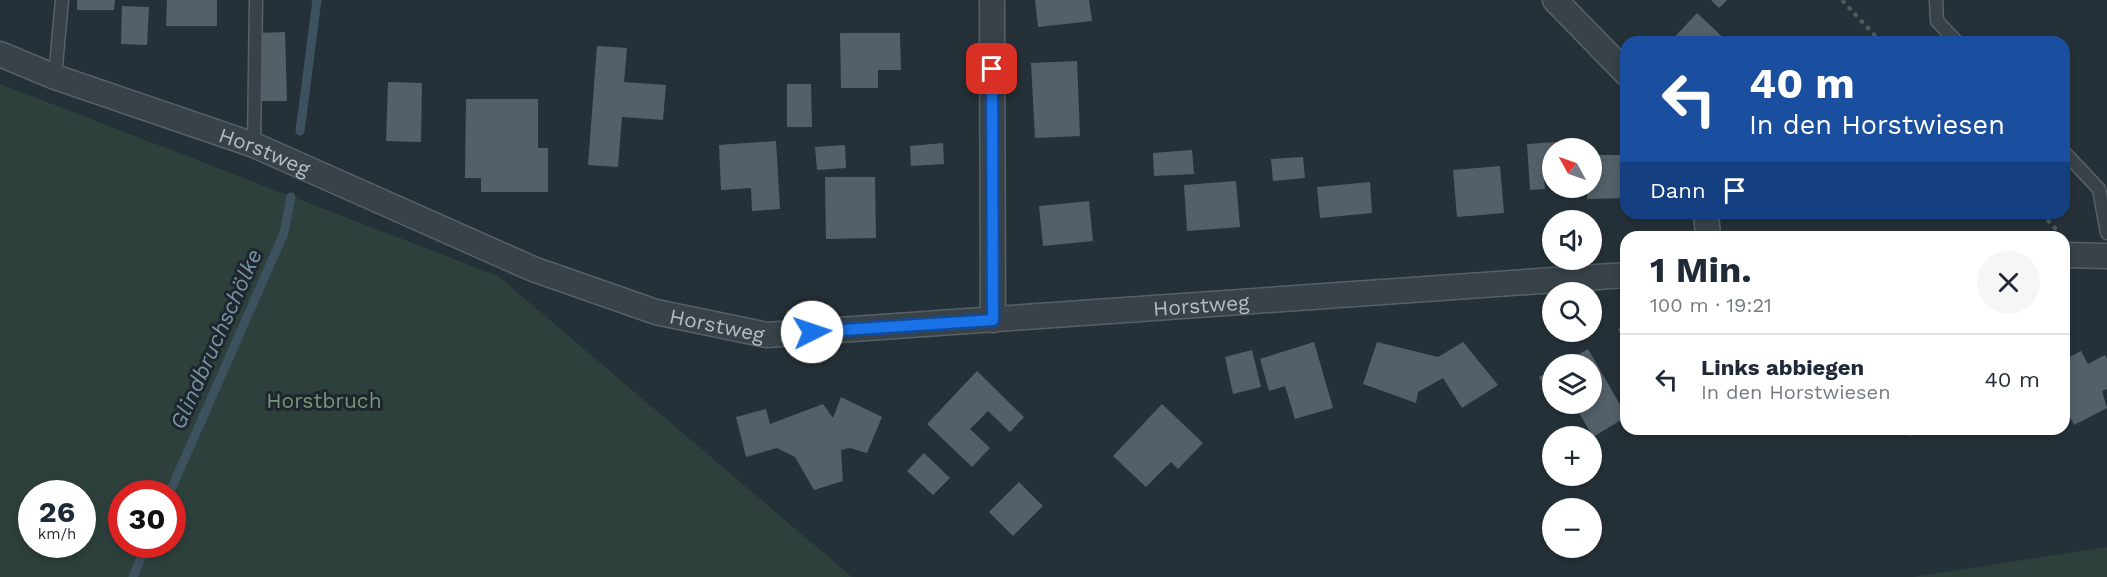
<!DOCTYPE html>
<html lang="de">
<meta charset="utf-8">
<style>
:root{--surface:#fff;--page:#f6f6f7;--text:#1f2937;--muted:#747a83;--line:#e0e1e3}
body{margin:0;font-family:"Work Sans",sans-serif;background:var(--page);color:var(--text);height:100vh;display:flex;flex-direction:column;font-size:22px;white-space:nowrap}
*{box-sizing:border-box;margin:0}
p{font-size:20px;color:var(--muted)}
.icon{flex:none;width:33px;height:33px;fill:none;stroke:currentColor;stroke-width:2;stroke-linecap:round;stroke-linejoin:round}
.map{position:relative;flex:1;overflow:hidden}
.side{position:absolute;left:1620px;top:231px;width:450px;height:204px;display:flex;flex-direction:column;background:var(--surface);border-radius:18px;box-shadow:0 3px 9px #0003}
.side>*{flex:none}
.hud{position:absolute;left:1620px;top:36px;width:450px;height:183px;border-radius:18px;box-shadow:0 3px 9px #0003;background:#1a4fa0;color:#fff;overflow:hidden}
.needle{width:39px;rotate:310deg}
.fabs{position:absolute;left:1542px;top:138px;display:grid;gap:12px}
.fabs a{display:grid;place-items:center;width:60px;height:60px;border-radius:50%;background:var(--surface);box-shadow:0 3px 9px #0003;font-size:30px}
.speed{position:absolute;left:18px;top:480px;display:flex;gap:12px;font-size:30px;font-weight:700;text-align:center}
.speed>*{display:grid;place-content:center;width:78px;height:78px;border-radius:50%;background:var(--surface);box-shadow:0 3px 9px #0003;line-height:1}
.speed small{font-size:15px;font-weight:400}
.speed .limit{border:9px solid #d22;background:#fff;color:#111}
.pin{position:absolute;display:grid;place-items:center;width:51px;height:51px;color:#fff;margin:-26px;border-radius:12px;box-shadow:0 3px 9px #0006}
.me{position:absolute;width:66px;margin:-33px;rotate:86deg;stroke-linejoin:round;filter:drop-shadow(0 0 4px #0008)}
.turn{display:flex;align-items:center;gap:21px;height:126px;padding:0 30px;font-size:27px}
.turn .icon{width:78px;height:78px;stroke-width:2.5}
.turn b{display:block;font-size:42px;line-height:51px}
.then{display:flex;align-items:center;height:57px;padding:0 30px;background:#0003;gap:12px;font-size:22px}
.round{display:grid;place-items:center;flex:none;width:63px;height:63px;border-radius:32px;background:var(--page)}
.headline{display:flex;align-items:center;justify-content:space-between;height:102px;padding:0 30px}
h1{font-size:36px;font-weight:700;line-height:45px}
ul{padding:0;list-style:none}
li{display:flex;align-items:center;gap:18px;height:90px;padding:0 30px;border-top:2px solid var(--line)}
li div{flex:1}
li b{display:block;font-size:22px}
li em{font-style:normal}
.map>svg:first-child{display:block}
</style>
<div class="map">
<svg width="2107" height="577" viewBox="0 0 2107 577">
<rect width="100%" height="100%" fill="#253138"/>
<!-- green -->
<g fill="#2d403c" fill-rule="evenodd">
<path d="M0,84L498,276L852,577H0ZM32,494H82V544H32ZM122,494H172V544H122Z"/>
<polygon points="2107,547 2107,577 1912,577"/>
</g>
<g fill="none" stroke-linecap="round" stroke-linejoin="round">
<!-- stream -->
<g stroke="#3d525f" stroke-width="9">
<polyline points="300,131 317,0"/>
<polyline points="169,494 284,233 291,197"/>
<polyline points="133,577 147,544"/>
</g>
</g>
<!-- building -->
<g fill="#536068">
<polygon points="77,0 115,0 114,10 77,10"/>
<polygon points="167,0 217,0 217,26 166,26"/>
<polygon points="1035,0 1089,0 1092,21 1038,27"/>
<polygon points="1711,0 1727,0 1719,8"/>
<polygon points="122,6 149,7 147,45 121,44"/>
<polygon points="1697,13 1728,42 1670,42"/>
<polygon points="285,32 287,101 261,101 259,33"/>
<polygon points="840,33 900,33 901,70 878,70 878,88 841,88"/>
<polygon points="597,46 627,48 624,82 666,85 663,120 622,117 618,167 588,165"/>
<polygon points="1077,61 1080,136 1035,138 1031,63"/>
<polygon points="388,82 422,83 421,142 386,141"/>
<polygon points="787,84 811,84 812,127 787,127"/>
<polygon points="466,99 538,99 538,148 548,148 548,192 481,192 481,178 465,178"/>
<polygon points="776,141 780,209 752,211 751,188 721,190 719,145"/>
<polygon points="1571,141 1571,148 1552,148 1552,161 1543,161 1545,189 1530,190 1527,144"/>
<polygon points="943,143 944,164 911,166 910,146"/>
<polygon points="845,145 846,168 817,170 815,147"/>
<polygon points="1192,150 1194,174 1154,176 1153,153"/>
<polygon points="1592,155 1626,155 1626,198 1587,199 1587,188 1592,188"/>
<polygon points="1303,157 1305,178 1273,181 1271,159"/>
<polygon points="1500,166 1504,213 1457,217 1453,170"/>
<polygon points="825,177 875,177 876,238 826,239"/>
<polygon points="1236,181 1240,227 1187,231 1184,185"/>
<polygon points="1370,182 1372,213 1320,218 1317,187"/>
<polygon points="1089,201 1093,241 1043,246 1039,206"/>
<polygon points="1626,325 1626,342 1618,329"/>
<polygon points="1314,342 1333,408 1295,419 1285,386 1269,391 1260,359"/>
<polygon points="1377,342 1438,357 1463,342 1498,385 1462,408 1443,378 1418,392 1416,403 1363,384"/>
<polygon points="1588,349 1626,415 1626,417 1593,437 1574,404 1592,404 1592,364 1562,364"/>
<polygon points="1252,350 1261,387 1233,394 1225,357"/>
<polygon points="2081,351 2088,364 2105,355 2107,359 2107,389 2102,391 2107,408 2074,425 2064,405 2064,360"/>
<polygon points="1552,370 1552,400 1539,377"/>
<polygon points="977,371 1024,417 1010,432 988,411 970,429 990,448 972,467 927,424"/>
<polygon points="841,397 882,417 867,453 850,448 841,450 843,481 814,490 795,457 777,448 746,457 736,417 766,409 770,424 823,404 833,418"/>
<polygon points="1162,404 1203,443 1178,469 1171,462 1146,487 1113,456"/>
<polygon points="1908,429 1931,429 1910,436"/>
<polygon points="924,453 950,478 933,495 907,471"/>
<polygon points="1019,482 1043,506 1013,536 989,512"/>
</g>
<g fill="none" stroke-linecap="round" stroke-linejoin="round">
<!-- lane casing -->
<g stroke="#576066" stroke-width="15">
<g id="lane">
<polyline points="1936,0 1937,21 1957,42"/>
<polyline points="55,77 62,0"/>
<polyline points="254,145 256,0"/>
<polyline points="2064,152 2099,189 2107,233"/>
</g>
</g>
<!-- street casing -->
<g stroke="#576066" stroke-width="27">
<g id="street">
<polyline points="992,0 993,320"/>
<polyline points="1555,0 1626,73"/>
<path id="s1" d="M0,54L55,77L254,145L533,269L656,312L767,335L1626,275"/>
<polyline points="1706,213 1708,237"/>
<polyline points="2064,255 2107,256"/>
</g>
</g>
<!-- path -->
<g stroke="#4c5c5b" stroke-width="4" stroke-dasharray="4.5 4.5" stroke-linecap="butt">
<polyline points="1842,0 1881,42"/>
<polyline points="2041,213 2057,230"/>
</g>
<!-- lane -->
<use href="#lane" stroke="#394249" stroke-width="12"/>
<!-- street -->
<use href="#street" stroke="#394249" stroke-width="24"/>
</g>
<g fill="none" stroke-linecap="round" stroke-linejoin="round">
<!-- route casing -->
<g stroke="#114b97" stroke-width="15">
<polyline id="route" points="812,332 993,320 992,69"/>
</g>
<!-- route -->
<use href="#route" stroke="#1a73e8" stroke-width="10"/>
</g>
<g text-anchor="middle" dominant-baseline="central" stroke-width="6" stroke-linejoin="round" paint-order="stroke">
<!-- street labels -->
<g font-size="21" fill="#b4bdc4" stroke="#1e272d">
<text stroke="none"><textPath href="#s1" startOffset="282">Horstweg</textPath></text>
<text stroke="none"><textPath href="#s1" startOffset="1254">Horstweg</textPath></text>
<text stroke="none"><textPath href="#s1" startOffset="768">Horstweg</textPath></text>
</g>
<!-- park labels -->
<g font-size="21" fill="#759777" stroke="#1e272d">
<text x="324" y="400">Horstbruch</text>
</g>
<!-- water labels -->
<g font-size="22" font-style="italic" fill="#7893a4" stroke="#1e272d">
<text transform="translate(216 339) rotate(-66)">Glindbruchschölke</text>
</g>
</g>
</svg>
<div class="fabs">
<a><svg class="needle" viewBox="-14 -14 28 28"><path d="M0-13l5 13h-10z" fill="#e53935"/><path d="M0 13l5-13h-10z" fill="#747a83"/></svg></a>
<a><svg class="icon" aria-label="sound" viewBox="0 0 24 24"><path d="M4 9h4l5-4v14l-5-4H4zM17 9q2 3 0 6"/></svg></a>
<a><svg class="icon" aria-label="search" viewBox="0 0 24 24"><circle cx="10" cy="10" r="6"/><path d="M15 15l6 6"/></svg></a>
<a><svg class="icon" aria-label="layers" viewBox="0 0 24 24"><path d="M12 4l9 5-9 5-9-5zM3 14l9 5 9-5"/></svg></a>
<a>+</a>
<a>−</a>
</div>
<div class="speed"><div>26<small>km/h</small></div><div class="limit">30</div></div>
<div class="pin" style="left:992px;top:69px;background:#d93025"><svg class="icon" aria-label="arrive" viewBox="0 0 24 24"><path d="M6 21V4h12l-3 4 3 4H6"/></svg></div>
<svg class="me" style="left:812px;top:332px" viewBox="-20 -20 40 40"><circle r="19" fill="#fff"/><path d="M0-13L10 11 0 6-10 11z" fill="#1a73e8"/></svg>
<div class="hud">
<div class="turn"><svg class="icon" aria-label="left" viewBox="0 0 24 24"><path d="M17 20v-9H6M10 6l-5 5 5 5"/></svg><div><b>40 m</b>In den Horstwiesen</div></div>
<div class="then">Dann<svg class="icon" aria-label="arrive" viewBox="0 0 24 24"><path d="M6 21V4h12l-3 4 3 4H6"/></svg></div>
</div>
<section class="side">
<div class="headline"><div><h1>1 Min.</h1><p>100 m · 19:21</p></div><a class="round"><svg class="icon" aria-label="close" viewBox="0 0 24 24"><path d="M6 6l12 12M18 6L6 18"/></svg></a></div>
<ul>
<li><svg class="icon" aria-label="left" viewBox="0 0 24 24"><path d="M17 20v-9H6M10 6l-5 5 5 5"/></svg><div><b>Links abbiegen</b><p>In den Horstwiesen</p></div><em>40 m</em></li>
</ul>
</section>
</div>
